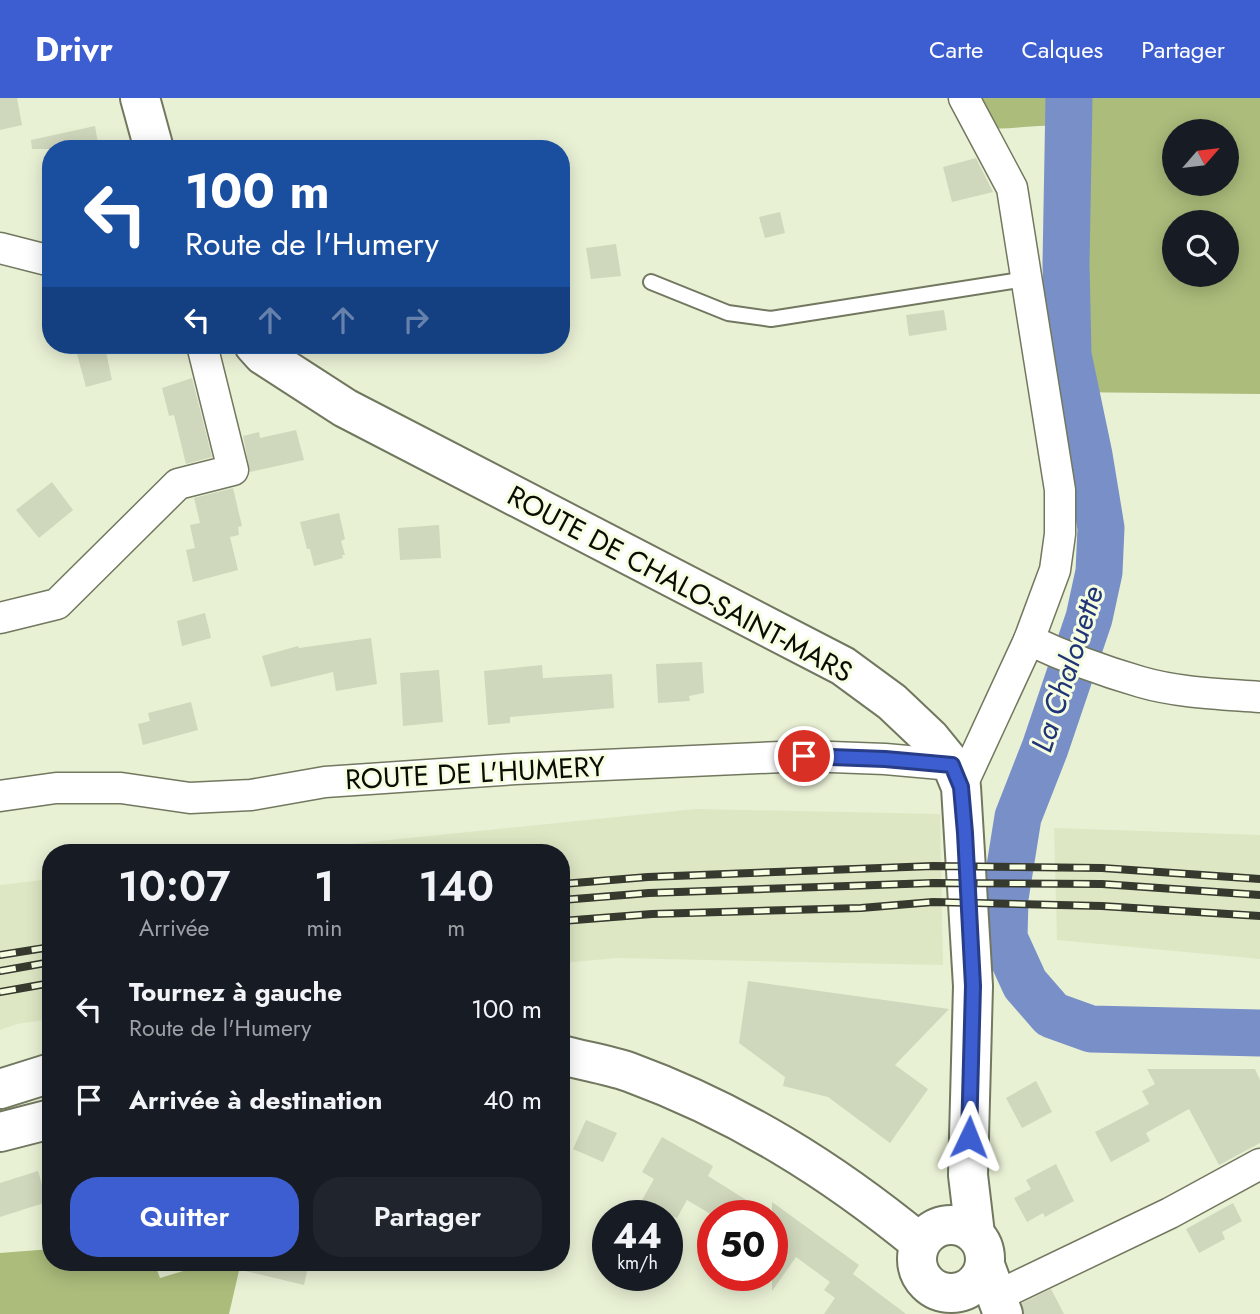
<!DOCTYPE html>
<html lang="fr">
<meta charset="utf-8">
<style>
:root{--surface:#171b24;--page:#20242c;--text:#f1f3f6;--muted:#9ea1a6;--accent:#3d5ed0}
body{margin:0;font-family:Jost,sans-serif;background:var(--page);color:var(--text);height:100vh;display:flex;flex-direction:column;font-size:26px;white-space:nowrap}
*{box-sizing:border-box;margin:0}
p{font-size:23px;color:var(--muted)}
.icon{flex:none;width:38px;height:38px;fill:none;stroke:currentColor;stroke-width:2;stroke-linecap:round;stroke-linejoin:round}
.map{position:relative;flex:1;overflow:hidden}
.panel{position:absolute;left:42px;top:746px;width:528px;height:427px;display:flex;flex-direction:column;background:var(--surface);border-radius:28px;box-shadow:0 4px 18px #0003}
.panel>*{flex:none}
.guide{position:absolute;left:42px;top:42px;width:528px;height:214px;border-radius:28px;box-shadow:0 4px 18px #0003;background:#1a4fa0;color:#fff;overflow:hidden}
.needle{width:46px;rotate:62deg}
.controls{position:absolute;left:1162px;top:21px;display:grid;gap:14px}
.controls a{display:grid;place-items:center;width:77px;height:77px;border-radius:50%;background:var(--surface);box-shadow:0 4px 18px #0003;font-size:35px}
.speed{position:absolute;left:592px;top:1102px;display:flex;gap:14px;font-size:35px;font-weight:700;text-align:center}
.speed>*{display:grid;place-content:center;width:91px;height:91px;border-radius:50%;background:var(--surface);box-shadow:0 4px 18px #0003;line-height:1}
.speed small{font-size:18px;font-weight:400}
.speed .limit{border:10px solid #d22;background:#fff;color:#111}
.pin{position:absolute;display:grid;place-items:center;width:60px;height:60px;color:#fff;margin:-30px;border:4px solid #fff;border-radius:50%;box-shadow:0 2px 7px #0007}
.me{position:absolute;width:77px;margin:-38px;rotate:2deg;stroke-linejoin:round;filter:drop-shadow(0 0 5px #0008)}
.turn{display:flex;align-items:center;gap:24px;height:147px;padding:0 28px;font-size:32px}
.turn .icon{width:91px;height:91px;stroke-width:2.5}
.turn b{display:block;font-size:49px;line-height:60px}
.lanes{display:flex;align-items:center;height:66px;padding:0 28px;background:#0003;justify-content:center;gap:35px;direction:ltr}
.lanes .off{opacity:.35}
.eta{display:flex;justify-content:space-evenly;align-items:center;height:119px;text-align:center}
.eta b{font-size:42px;font-weight:600;line-height:49px}
.primary-button{display:flex;gap:14px;margin-top:auto;padding:14px 28px}
.primary-button a{flex:1;height:80px;border-radius:28px;background:var(--accent);color:#fff;font-size:28px;font-weight:600;line-height:80px;text-align:center}
.primary-button a+a{background:var(--page);color:var(--text)}
ul{padding:0;list-style:none}
li{display:flex;align-items:center;gap:21px;height:91px;padding:0 28px}
li div{flex:1}
li b{display:block;font-size:26px}
li em{font-style:normal}
header{display:flex;align-items:center;gap:42px;box-sizing:border-box;height:98px;padding:0 35px;background:var(--accent);color:#fff}
header strong{font-size:33px}
nav{display:flex;gap:38px;margin-inline-start:auto;font-size:24px}
.map>svg:first-child{display:block}
</style>
<header>
<strong>Drivr</strong>
<nav><a>Carte</a><a>Calques</a><a>Partager</a></nav>
</header>
<div class="map">
<svg width="1260" height="1216" viewBox="0 0 1260 1216">
<rect width="100%" height="100%" fill="#e9f1d5"/>
<!-- built -->
<g fill="#dde7c4">
<polygon points="695,711 940,716 943,867 616,860 562,865 562,754 271,754"/>
<polygon points="1054,730 1260,737 1260,861 1057,842"/>
<polygon points="51,781 51,921 17,926 0,932 0,787"/>
</g>
<!-- forest -->
<g fill="#abbc7b" fill-rule="evenodd">
<path d="M973,0H1260V296L1060,294L1052,237L1051,199L1052,28C1030,27 1010,32 988,30ZM1174,33H1227V86H1174ZM1174,124H1227V177H1174Z"/>
<polygon points="51,1151 51,1164 154,1164 160,1180 213,1164 241,1164 229,1216 0,1216 0,1155"/>
</g>
<g fill="none" stroke-linecap="round" stroke-linejoin="round">
<!-- river -->
<polyline stroke="#798fc8" stroke-width="47" points="1069,0 1066,166 1068,257 1089,357 1101,430 1099,474 1089,520 1045,650 1018,719 1005,800 1004,840 1025,886 1052,917 1091,931 1260,935"/>
</g>
<!-- building -->
<g fill="#cfd7bc">
<polygon points="0,0 17,0 22,27 0,32"/>
<polygon points="95,28 99,51 32,51 31,42"/>
<polygon points="976,60 993,94 952,104 943,69"/>
<polygon points="780,114 785,135 765,140 759,119"/>
<polygon points="616,146 621,178 591,181 586,150"/>
<polygon points="944,212 947,232 909,238 906,217"/>
<polygon points="105,249 112,282 86,289 77,256"/>
<polygon points="192,280 212,359 186,366 174,317 169,318 162,290"/>
<polygon points="296,332 304,362 250,374 243,338 259,334 260,340"/>
<polygon points="52,384 73,412 39,440 16,412"/>
<polygon points="233,390 242,428 238,429 239,437 230,439 238,472 193,484 186,452 195,450 190,427 200,425 194,400"/>
<polygon points="339,415 345,441 341,443 345,457 342,457 343,460 314,468 310,451 307,451 300,424"/>
<polygon points="439,427 441,460 400,462 398,430"/>
<polygon points="205,515 211,540 182,548 177,523"/>
<polygon points="371,540 377,586 336,593 333,574 271,589 262,558 298,548 299,550"/>
<polygon points="702,564 704,595 689,598 690,603 658,605 656,566"/>
<polygon points="542,567 543,580 612,576 614,610 510,619 510,625 488,627 484,573"/>
<polygon points="439,572 443,624 403,628 400,575"/>
<polygon points="191,604 198,632 143,647 138,626 150,623 148,615"/>
<polygon points="748,883 949,911 895,967 928,991 890,1045 828,999 783,988 785,979 739,945"/>
<polygon points="1147,971 1255,971 1260,982 1260,1045 1219,1067 1189,1011 1146,1035 1150,1043 1111,1064 1095,1034 1149,1006 1142,993 1155,986"/>
<polygon points="1036,983 1052,1014 1022,1030 1006,1000"/>
<polygon points="586,1022 617,1035 603,1064 573,1051"/>
<polygon points="662,1039 713,1068 708,1078 772,1118 772,1104 859,1167 853,1176 906,1216 824,1216 835,1200 824,1192 830,1184 796,1159 772,1193 772,1118 714,1118 687,1102 677,1120 672,1118 633,1118 654,1081 642,1074"/>
<polygon points="1056,1066 1074,1103 1045,1119 1043,1115 1027,1124 1014,1100 1031,1091 1026,1082"/>
<polygon points="38,1073 47,1104 0,1119 0,1085"/>
<polygon points="1233,1105 1242,1123 1222,1134 1225,1141 1199,1155 1186,1131"/>
<polygon points="242,1164 309,1164 304,1187 241,1172"/>
<polygon points="1051,1191 1064,1216 1024,1216 1022,1205"/>
</g>
<g fill="none" stroke-linecap="round" stroke-linejoin="round">
<!-- service casing -->
<g stroke="#71785f" stroke-width="18">
<polyline id="service" points="651,184 728,215 771,221 1026,181"/>
</g>
<!-- minor casing -->
<g stroke="#71785f" stroke-width="33">
<g id="minor">
<polyline points="0,150 51,163"/>
<polyline points="0,520 57,506 178,386 233,372 203,251 204,247"/>
<path d="M1029,542C1065,559 1103,573 1141,584C1179,595 1221,596 1260,599"/>
<polyline points="961,689 1029,542 1055,472 1060,436 1060,392 1012,90 964,0"/>
<polyline points="0,698 56,690 121,690 190,700 251,697 325,684 515,671 804,658 885,661 952,667"/>
<polyline points="997,1198 1170,1115 1260,1066"/>
</g>
</g>
<!-- secondary casing -->
<g stroke="#71785f" stroke-width="42">
<g id="secondary">
<polyline points="140,0 154,51"/>
<polyline points="254,247 263,257 345,310 843,568 892,604 930,640 952,667 961,689 973,888 968,1077 975,1136"/>
<path d="M562,957C584,963 608,967 629,974C738,1014 831,1072 920,1145"/>
<polyline points="0,991 51,975"/>
<polyline points="0,1034 51,1021"/>
<circle cx="951" cy="1161" r="34"/>
<polyline points="985,1167 1003,1216"/>
</g>
</g>
<!-- service -->
<use href="#service" stroke="#fff" stroke-width="14"/>
<!-- minor -->
<use href="#minor" stroke="#fff" stroke-width="30"/>
<!-- secondary -->
<use href="#secondary" stroke="#fff" stroke-width="38"/>
<!-- rail casing -->
<g stroke="#36392d" stroke-width="8">
<g id="rail">
<polyline points="562,786 648,779 933,768 1102,770 1260,781"/>
<polyline points="562,802 649,795 933,785 1102,786 1260,797"/>
<polyline points="562,823 652,816 861,810 933,804 1102,808 1260,818"/>
<polyline points="0,857 51,849"/>
<polyline points="0,873 51,864"/>
<polyline points="0,894 51,885"/>
</g>
</g>
<!-- rail -->
<use href="#rail" stroke="#f6fee2" stroke-width="5" stroke-dasharray="16" stroke-linecap="butt"/>
</g>
<g fill="none" stroke-linecap="round" stroke-linejoin="round">
<!-- route casing -->
<g stroke="#283d87" stroke-width="18">
<polyline id="route" points="804,658 885,661 952,667 961,689 965,735 973,888 969,1039"/>
</g>
<!-- route -->
<use href="#route" stroke="#3d5ed0" stroke-width="12"/>
</g>
<g text-anchor="middle" dominant-baseline="central" stroke-width="6" stroke-linejoin="round" paint-order="stroke">
<!-- street labels -->
<g font-size="28" fill="#0b0d05" stroke="#f6fee2">
<text transform="translate(680 486) rotate(28)">ROUTE DE CHALO-SAINT-MARS</text>
<text transform="translate(475 675) rotate(-3)">ROUTE DE L'HUMERY</text>
</g>
<!-- water labels -->
<g font-size="30" font-style="italic" fill="#203478" stroke="#f6fee2">
<text transform="translate(1067 571) rotate(-72)">La Chalouette</text>
</g>
</g>
</svg>
<div class="controls">
<a><svg class="needle" viewBox="-14 -14 28 28"><path d="M0-13l5 13h-10z" fill="#e53935"/><path d="M0 13l5-13h-10z" fill="#9ea1a6"/></svg></a>
<a><svg class="icon" aria-label="search" viewBox="0 0 24 24"><circle cx="10" cy="10" r="6"/><path d="M15 15l6 6"/></svg></a>
</div>
<div class="speed"><div>44<small>km/h</small></div><div class="limit">50</div></div>
<div class="pin" style="left:804px;top:658px;background:#d93025"><svg class="icon" aria-label="arrive" viewBox="0 0 24 24"><path d="M6 21V4h12l-3 4 3 4H6"/></svg></div>
<svg class="me" style="left:969px;top:1039px" viewBox="-20 -20 40 40"><path d="M0-17L14 15 0 8-14 15z" fill="#3d5ed0" stroke="#fff" stroke-width="4"/></svg>
<div class="guide">
<div class="turn"><svg class="icon" aria-label="left" viewBox="0 0 24 24"><path d="M17 20v-9H6M10 6l-5 5 5 5"/></svg><div><b>100 m</b>Route de l'Humery</div></div>
<div class="lanes"><svg class="icon" aria-label="left" viewBox="0 0 24 24"><path d="M17 20v-9H6M10 6l-5 5 5 5"/></svg><svg class="icon off" aria-label="ahead" viewBox="0 0 24 24"><path d="M12 20V5M6 11l6-6 6 6"/></svg><svg class="icon off" aria-label="ahead" viewBox="0 0 24 24"><path d="M12 20V5M6 11l6-6 6 6"/></svg><svg class="icon off" aria-label="right" viewBox="0 0 24 24"><path d="M7 20v-9h11M14 6l5 5-5 5"/></svg></div>
</div>
<section class="panel">
<div class="eta">
<div><b>10:07</b><p>Arrivée</p></div>
<div><b>1</b><p>min</p></div>
<div><b>140</b><p>m</p></div>
</div>
<ul>
<li><svg class="icon" aria-label="left" viewBox="0 0 24 24"><path d="M17 20v-9H6M10 6l-5 5 5 5"/></svg><div><b>Tournez à gauche</b><p>Route de l'Humery</p></div><em>100 m</em></li>
<li><svg class="icon" aria-label="arrive" viewBox="0 0 24 24"><path d="M6 21V4h12l-3 4 3 4H6"/></svg><div><b>Arrivée à destination</b></div><em>40 m</em></li>
</ul>
<div class="primary-button"><a>Quitter</a><a>Partager</a></div>
</section>
</div>
